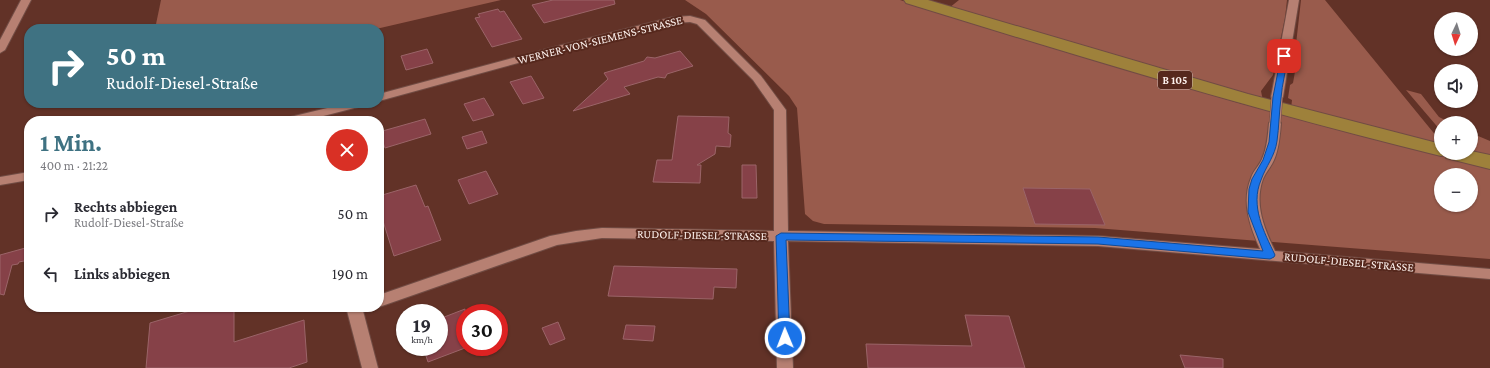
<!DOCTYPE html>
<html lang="de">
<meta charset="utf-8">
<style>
:root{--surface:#fff;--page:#f7f7f7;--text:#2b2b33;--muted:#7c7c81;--accent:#3f7282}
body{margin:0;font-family:"Crimson Pro",serif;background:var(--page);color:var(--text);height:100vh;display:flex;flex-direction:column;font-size:15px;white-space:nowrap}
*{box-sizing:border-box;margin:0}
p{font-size:13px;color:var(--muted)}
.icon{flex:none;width:22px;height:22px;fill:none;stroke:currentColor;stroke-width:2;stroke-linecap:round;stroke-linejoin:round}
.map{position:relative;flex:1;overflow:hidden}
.sheet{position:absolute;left:24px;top:116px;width:360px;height:196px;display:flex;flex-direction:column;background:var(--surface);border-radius:16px;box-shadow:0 1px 3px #0004}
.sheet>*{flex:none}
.banner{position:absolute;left:24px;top:24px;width:360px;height:84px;border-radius:16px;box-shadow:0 1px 3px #0004;background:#3f7282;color:#fff;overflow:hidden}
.needle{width:26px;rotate:184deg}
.buttons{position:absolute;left:1434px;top:12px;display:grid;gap:8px}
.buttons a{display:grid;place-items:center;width:44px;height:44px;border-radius:50%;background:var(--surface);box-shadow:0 1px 3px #0004;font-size:20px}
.speed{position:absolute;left:396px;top:304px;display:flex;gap:8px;font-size:20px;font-weight:700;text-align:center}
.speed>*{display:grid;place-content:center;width:52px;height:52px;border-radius:50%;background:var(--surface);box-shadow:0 1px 3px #0004;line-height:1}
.speed small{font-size:10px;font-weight:400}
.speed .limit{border:6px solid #d22;background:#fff;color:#111}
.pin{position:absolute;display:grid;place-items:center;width:34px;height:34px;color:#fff;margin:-17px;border-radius:8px;box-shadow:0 2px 6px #0006}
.me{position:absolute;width:44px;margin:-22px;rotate:359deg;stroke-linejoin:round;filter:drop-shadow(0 0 3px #0008)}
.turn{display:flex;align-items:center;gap:14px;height:84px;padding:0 16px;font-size:18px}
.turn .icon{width:52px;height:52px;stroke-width:2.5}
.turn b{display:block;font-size:28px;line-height:34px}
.round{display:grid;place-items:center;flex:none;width:42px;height:42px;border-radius:21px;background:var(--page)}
.head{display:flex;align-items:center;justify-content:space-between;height:68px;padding:0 16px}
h1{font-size:24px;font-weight:700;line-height:30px;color:var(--accent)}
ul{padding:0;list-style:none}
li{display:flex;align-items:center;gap:12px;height:60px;padding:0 16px}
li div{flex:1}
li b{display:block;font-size:15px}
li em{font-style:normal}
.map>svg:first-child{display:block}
</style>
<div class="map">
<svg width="1490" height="368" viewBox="0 0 1490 368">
<rect width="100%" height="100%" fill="#623227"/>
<!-- green -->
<g fill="#995b4c" fill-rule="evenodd">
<polygon points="161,0 501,0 376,29 155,29"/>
<path d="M685,0H900L1235,102L1490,167V259L1095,228L824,224L813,221L805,214L797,108L789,96L706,14ZM1441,175H1471V205H1441Z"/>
<polygon points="959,0 1287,0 1285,18 1273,75 1261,91 1263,101 949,8"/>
<polygon points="1301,0 1325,0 1437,137 1441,138 1441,147 1291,109 1292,100 1288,98 1290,85 1293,83 1297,60 1295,53"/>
<polygon points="1406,90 1421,94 1439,117 1451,123 1441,123 1441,131"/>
<polygon points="1471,133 1490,141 1490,158 1471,153"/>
</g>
<!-- building -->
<g fill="#864148" stroke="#9b6468">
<polygon points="553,0 614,0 615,4 544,23 532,5"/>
<polygon points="498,9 500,12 504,11 522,39 492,47 475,18 480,17 478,14"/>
<polygon points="427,49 433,63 406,70 401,56"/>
<polygon points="680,51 693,66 667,74 665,78 658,77 624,87 630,94 573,111 608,79 604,73 644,61 647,57 655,58"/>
<polygon points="531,76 544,98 523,104 510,82"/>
<polygon points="484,98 494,115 473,121 464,104"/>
<polygon points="678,116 729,117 728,133 731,135 730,147 716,146 715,154 697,165 701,165 700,183 653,182 657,160 672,160"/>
<polygon points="425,119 431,134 385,148 379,132"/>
<polygon points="482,131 487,143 467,149 462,137"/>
<polygon points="742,165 756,165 757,198 742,198"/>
<polygon points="486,171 498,194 469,204 458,180"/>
<polygon points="416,185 425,207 428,206 441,240 394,256 383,221 379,223 379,196"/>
<polygon points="1023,188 1090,189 1105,225 1035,224"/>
<polygon points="29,247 29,260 19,262 18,264 12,265 4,295 0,294 0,255"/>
<polygon points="614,266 737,269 736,288 714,287 713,299 608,296"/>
<polygon points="203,307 234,307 234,342 304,320 307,362 289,368 146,368 150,323"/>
<polygon points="465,309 465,348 428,362 423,347 439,347 439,319"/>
<polygon points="965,315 1009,316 1025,368 868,368 866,344 972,346"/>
<polygon points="558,322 565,339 550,345 542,328"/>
<polygon points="626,325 655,326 653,341 623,339"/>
<polygon points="1180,355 1223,359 1223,368 1185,368"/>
</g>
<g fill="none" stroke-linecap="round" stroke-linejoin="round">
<!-- minor casing -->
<g stroke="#714c44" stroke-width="2">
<g id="minor">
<polygon points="21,0 31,0 5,50 0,53 0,40"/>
<polygon points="1289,0 1299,0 1283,97 1281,99 1273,99 1271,97"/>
<path d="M690,16L705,20L761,76L786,110L788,231L1098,236L1260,249C1250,227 1241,202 1251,178C1253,171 1259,166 1262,159C1267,148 1268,135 1269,123L1271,120H1279L1281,123C1280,135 1279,149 1274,160C1271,167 1266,172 1263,179C1254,204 1264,228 1275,251L1490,269V279L1098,246L788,241L793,368H777L774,241L602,238L557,245L379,307V295L550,236L576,231L602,228L774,231V110L753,80L697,24L690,22L673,23L562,51L379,101V94L554,47L673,17Z"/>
<polygon points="348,103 368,103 366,105 304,121 284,121 286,118"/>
<polygon points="29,172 29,180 0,185 0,177"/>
<polygon points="346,307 362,307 378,368 362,368"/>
</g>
</g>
<!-- trunk casing -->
<g stroke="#714c44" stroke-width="2">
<path id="trunk" d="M904,0H928L1248,94L1441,144V153H1471V151L1490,155V169L1446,158L1445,155L1441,156C1261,112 1084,58 906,3Z"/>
</g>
<!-- minor -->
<use href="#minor" fill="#b78072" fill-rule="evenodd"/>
<!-- trunk -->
<use href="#trunk" fill="#9e813b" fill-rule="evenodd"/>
<!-- minor-bridge casing -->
<g stroke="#714c44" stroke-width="12" stroke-linecap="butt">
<polyline id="minor-bridge" points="1275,123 1277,97"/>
</g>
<!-- minor-bridge -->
<use href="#minor-bridge" stroke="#b78072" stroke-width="11"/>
</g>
<!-- route -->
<path fill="#1a73e8" stroke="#114b97" d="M1284,54L1288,56C1286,70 1282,84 1281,98C1279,113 1279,127 1277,141C1275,156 1266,166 1261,180C1250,206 1264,232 1275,255L1274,257L1270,259L1098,244L786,240L790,338L789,342L785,343L781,342L779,338L776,236L781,233L1098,237L1263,251L1248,212L1249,189L1252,179L1263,160L1269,142L1273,97L1281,56Z"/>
<g text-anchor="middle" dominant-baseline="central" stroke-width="4" stroke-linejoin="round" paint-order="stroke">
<!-- shield labels -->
<rect fill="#56281d" stroke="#cbb5af" stroke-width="1" x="1158" y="71" width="34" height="18" rx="3"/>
<g font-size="11" font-weight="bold" fill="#fdf1ed">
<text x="1175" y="80">B 105</text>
</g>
<!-- street labels -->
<g font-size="12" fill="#fdf1ed" stroke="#56281d">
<text transform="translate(600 40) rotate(-14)">WERNER-VON-SIEMENS-STRASSE</text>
<text transform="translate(702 235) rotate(1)">RUDOLF-DIESEL-STRASSE</text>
<text transform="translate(1349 262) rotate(5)">RUDOLF-DIESEL-STRASSE</text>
</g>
</g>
</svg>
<div class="buttons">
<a><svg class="needle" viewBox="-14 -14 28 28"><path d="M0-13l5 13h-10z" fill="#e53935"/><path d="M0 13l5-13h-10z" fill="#7c7c81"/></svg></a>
<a><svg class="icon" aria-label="sound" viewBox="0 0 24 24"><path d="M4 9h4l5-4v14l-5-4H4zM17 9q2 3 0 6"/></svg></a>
<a>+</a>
<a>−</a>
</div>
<div class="speed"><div>19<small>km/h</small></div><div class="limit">30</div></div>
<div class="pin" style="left:1284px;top:56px;background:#d93025"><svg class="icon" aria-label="arrive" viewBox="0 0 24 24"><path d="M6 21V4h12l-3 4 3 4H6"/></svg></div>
<svg class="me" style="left:785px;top:338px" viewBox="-20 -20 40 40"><circle r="17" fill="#1a73e8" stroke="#fff" stroke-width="3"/><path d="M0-11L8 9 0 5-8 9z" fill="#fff"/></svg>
<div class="banner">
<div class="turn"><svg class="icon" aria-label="right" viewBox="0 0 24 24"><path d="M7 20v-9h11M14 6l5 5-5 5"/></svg><div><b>50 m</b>Rudolf-Diesel-Straße</div></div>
</div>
<section class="sheet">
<div class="head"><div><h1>1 Min.</h1><p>400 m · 21:22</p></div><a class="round" style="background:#d93025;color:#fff"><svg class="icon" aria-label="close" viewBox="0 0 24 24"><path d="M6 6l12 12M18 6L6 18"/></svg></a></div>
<ul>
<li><svg class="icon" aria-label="right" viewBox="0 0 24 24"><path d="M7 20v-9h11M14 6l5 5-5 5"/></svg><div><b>Rechts abbiegen</b><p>Rudolf-Diesel-Straße</p></div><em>50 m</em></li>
<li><svg class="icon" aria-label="left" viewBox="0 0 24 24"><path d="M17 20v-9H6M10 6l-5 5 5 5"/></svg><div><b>Links abbiegen</b></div><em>190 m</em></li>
</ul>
</section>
</div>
